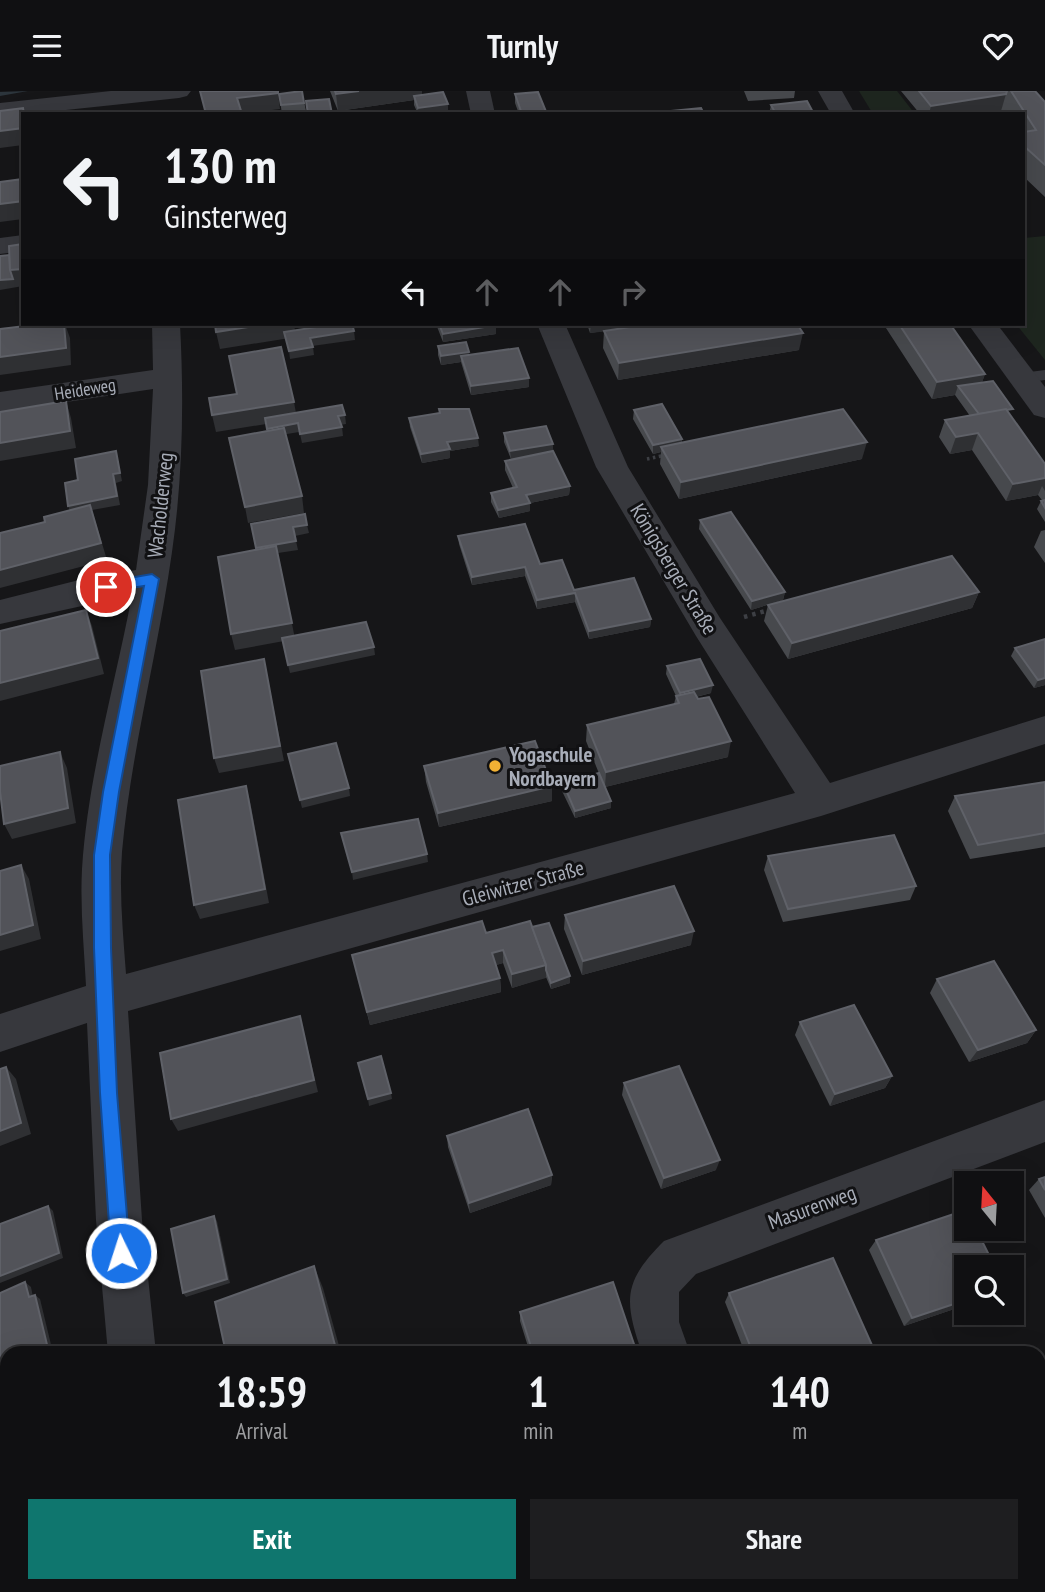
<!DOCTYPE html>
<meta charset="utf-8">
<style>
:root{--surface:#101012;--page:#1e1e20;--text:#f1f3f6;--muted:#9c9d9f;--line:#303032;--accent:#0f766e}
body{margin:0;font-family:"PT Sans Narrow",sans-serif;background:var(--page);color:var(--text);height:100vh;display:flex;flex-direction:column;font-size:26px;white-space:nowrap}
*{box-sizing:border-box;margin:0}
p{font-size:23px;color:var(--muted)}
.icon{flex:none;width:38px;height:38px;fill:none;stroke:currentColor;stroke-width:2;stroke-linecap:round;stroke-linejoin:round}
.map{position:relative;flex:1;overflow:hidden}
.drawer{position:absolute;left:0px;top:1255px;width:1046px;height:247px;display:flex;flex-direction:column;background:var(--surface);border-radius:21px 21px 0 0;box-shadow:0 7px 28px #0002,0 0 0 2px var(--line)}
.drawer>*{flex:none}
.guide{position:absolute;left:21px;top:21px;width:1004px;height:214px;border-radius:0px;box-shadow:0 7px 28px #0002,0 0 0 2px var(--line);background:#101012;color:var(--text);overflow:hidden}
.needle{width:46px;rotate:342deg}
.buttons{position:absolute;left:954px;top:1080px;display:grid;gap:14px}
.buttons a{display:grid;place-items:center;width:70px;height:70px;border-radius:0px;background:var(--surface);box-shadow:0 7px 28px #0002,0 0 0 2px var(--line);font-size:35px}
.pin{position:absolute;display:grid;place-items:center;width:60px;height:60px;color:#fff;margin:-30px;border:4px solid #fff;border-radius:50%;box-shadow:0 2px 7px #0007}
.me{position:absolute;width:77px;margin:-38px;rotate:356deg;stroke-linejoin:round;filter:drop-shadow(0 0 5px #0008)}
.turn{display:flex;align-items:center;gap:24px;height:147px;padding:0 28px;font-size:32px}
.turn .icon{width:91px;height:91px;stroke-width:2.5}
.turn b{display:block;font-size:49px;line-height:60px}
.lanes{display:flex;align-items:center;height:66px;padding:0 28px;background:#0003;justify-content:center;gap:35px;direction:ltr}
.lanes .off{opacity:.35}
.eta{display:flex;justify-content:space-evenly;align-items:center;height:119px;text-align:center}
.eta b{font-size:42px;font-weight:700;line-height:49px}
.cta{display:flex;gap:14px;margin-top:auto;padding:14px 28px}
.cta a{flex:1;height:80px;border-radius:0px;background:var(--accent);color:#fff;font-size:28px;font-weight:700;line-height:80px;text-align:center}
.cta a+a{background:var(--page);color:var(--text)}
header{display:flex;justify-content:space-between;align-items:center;height:91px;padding:0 28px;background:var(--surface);font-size:32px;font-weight:700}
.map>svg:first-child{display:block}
</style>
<header><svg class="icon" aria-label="menu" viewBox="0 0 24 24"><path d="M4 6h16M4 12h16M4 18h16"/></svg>Turnly<svg class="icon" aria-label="heart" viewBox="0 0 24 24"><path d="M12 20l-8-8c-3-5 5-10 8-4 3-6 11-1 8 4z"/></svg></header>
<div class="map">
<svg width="1045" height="1501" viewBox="0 0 1045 1501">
<rect width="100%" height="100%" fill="#161618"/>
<!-- green -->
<g fill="#1e261f">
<polygon points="859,0 897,0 915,23 873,23"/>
<polygon points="1045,145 1045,269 1016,233 1024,233 1024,147"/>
</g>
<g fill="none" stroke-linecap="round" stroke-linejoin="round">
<!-- stream -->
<polygon fill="#2c353c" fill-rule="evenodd" points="28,0 0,5 0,1"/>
<!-- path-far1 -->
<polyline stroke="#3d3f44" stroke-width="3.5" stroke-dasharray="2.5 3.5" stroke-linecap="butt" points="647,368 666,364"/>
<!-- path -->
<polyline stroke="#3d3f44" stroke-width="4.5" stroke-dasharray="3.5 5" stroke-linecap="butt" points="744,526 769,519"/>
<!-- lane -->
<g fill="#37383d" fill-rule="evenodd">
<polygon points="1045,279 1045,289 1022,292 1014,287 1022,282"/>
<polygon points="349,1494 391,1494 389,1501 347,1501"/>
</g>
<!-- street -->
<g fill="#37383d" fill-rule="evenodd">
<polygon points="111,0 191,0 187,5 179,7 0,26 0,12"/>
<polygon points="466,0 490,0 495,23 471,23"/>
<polygon points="818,0 842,0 855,23 831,23"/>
<polygon points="23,144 23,160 0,163 0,147"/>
<path d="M152,233H180C184,309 183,385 172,461C158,561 131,660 122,761C119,802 123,842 126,883L795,702L696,545L596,376L537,233H565L628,376L720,527L830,692L1045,625V653L821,725L128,920L142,1129L156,1262H108L96,1129L87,932L0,961V923L86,895C84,856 80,817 82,778C88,685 115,594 132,504L0,533V509L83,488L136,479L148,394L153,298L0,321V301L153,279Z"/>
<polygon points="968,233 997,233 1045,296 1045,327 1034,324"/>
<path d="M1045,1009V1051L696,1183L679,1201V1231L690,1262H642C623,1208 624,1190 664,1150Z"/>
<polygon points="7,1388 7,1440 0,1443 0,1391"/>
<polygon points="156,1494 209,1494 211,1501 157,1501"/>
<polygon points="724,1494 777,1494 779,1501 725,1501"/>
</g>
</g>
<!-- wall -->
<g fill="#47494d">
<polygon points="302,0 306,20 282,23 279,3"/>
<polygon points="330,0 422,0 422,4 448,13 448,22 418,23 414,14 414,9 338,20"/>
<polygon points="744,0 795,0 794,7 748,10"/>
<polygon points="901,0 1035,0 1045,11 1045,106 1024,86 1024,23 1003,23 1001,20 984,23 920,23"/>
<polygon points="515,3 547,23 519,23 515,12"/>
<polygon points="771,14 814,23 769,23"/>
<polygon points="436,233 495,233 496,243 443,251"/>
<polygon points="587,233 618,233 618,238 799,259 618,289 603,257 604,240 590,242"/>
<polygon points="884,233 950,233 985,283 982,291 1010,324 1045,373 1045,431 1037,418 1041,410 1042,409 1038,404 1006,410 972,359 950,363 939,346 945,329 970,325 955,304 932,308 884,234"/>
<polygon points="438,255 469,261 469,264 529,296 471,304 461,271 441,274 438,264"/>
<polygon points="439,318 479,355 450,360 450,367 422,372 410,336 409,327 439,322"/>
<polygon points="634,319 682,348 682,351 862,368 679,408 660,373 661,361 653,363 633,328"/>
<polygon points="504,342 553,360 570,395 569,404 530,412 530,420 499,427 491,411 491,402 513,397 505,379 505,370 527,366 511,368 504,351"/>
<polygon points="700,429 785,501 783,509 751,519 699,438"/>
<polygon points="1045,439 1045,472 1034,456 1041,440"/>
<polygon points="458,445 540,473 574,499 651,528 650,536 589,548 575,511 537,518 525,485 472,494 459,453"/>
<polygon points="979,501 972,517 788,568 764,530 768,514"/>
<polygon points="1015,557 1045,594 1034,597 1011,565"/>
<polygon points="667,575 711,602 696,606 728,666 605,696 611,710 611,717 575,727 562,700 563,692 602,690 586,650 587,634 674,613 676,605 666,583"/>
<polygon points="424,675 552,695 552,710 439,736 426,691"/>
<polygon points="1045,691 1045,756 970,768 948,720 955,705"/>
<polygon points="768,765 916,795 910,809 783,831 764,779"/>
<polygon points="565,824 691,854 582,884 564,838"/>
<polygon points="532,836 570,892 551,898 546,886 512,897 503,872 496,874 500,887 501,901 370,934 352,864 486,842"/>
<polygon points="937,888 1036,939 1027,952 969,971 930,902"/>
<polygon points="800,931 892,985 885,997 830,1015 795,944"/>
<polygon points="624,992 716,1079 661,1098 622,1004"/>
<polygon points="447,1045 552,1084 551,1094 470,1122 448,1056"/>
<polygon points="1045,1086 1045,1127 1029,1099 1039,1088"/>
<polygon points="876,1149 966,1176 966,1214 904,1235 869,1159"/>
<polygon points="729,1202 875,1261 874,1262 745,1262 725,1211"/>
<polygon points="520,1221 637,1262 530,1262 520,1230"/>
</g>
<!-- shaded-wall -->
<g fill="#2f3033">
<polygon points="359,0 422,0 422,8 414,5 414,9 338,20 336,3"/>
<polygon points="278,2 280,18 240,23 237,7"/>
<polygon points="1006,3 1001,20 984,23 929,23 931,15"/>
<polygon points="448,13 448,22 419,23 418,17"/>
<polygon points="23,37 23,54 0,57 0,40"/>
<polygon points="23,110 23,128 0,131 0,113"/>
<polygon points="23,178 23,195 0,199 0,189 10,179"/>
<polygon points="65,233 70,247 71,274 0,284 0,266"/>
<polygon points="267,233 294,233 296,246 220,258 216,241"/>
<polygon points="591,233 618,233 618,239 590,242"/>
<polygon points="496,234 496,243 443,251 443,243"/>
<polygon points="354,240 355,249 312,255 310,247"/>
<polygon points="803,242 799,259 618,289 619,272"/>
<polygon points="313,256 314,264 290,268 289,260"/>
<polygon points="469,261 469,270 461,265 461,271 441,274 441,265"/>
<polygon points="985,283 979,300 958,295 955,304 932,308 937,291"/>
<polygon points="529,287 529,296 471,304 471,295"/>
<polygon points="66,310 71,327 76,357 0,370 0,352"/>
<polygon points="294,311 297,328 216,341 212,324"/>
<polygon points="345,324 346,333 340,334 338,325"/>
<polygon points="298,332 299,341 269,346 267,338"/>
<polygon points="342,336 343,345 302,352 300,343"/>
<polygon points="978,342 972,359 950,363 956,346"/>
<polygon points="478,347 479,355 450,360 450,367 422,372 421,363 447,351"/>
<polygon points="682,348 681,357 661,356 661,361 653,363 653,354"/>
<polygon points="867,351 862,368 679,408 681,391"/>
<polygon points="553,353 553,361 511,368 510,360"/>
<polygon points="116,360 122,390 116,392 120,414 92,419 107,469 0,497 0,479 71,423 68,415 113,383"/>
<polygon points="1045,387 1045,400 1042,395 1038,404 1006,410 1013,393"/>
<polygon points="570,395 569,404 530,412 530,420 499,427 498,419 526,404"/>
<polygon points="302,405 304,422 248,432 245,416"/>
<polygon points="307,434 309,442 295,445 293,436"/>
<polygon points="296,450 298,459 278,462 295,548 235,559 231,543 258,466 256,457"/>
<polygon points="525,476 525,485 472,494 472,486"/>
<polygon points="785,501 783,509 751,519 752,510"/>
<polygon points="979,501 972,517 788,568 792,552"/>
<polygon points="575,502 575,511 537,518 537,509"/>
<polygon points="86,519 92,535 104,583 0,610 0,592"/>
<polygon points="651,528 650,536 589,548 589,540"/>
<polygon points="374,556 375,564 290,582 288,574"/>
<polygon points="264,568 284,670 219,682 214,667"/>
<polygon points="1045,587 1045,594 1034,597 1038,589"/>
<polygon points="713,594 711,602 679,610 680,602"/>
<polygon points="731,650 728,666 605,696 606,681"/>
<polygon points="60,661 67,677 76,732 12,748 4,733"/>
<polygon points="246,695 250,710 269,812 200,828 194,814"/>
<polygon points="552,695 552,710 439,736 438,722"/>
<polygon points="349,697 350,705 302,717 300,709"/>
<polygon points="611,710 611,717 575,727 575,720"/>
<polygon points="427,763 428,771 353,789 352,781"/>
<polygon points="21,774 29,788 41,848 0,860 0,844"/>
<polygon points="694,840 691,854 582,884 583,870"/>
<polygon points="503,859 503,872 493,875 492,862"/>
<polygon points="546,874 546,887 512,897 512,883"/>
<polygon points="570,885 570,892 551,898 551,892"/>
<polygon points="500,887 501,901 370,934 367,921"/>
<polygon points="300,925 318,1001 178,1040 171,1028"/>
<polygon points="1036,939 1027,952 969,971 978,959"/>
<polygon points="6,976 16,988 31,1043 0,1055 0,1040"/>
<polygon points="892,985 885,997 830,1015 835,1003"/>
<polygon points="391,1002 392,1008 369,1015 368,1008"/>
<polygon points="720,1069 716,1079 661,1098 664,1087"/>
<polygon points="552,1084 551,1094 470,1122 469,1112"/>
<polygon points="48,1115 53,1120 63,1167 0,1192 0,1185"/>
<polygon points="214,1125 217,1130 230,1192 186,1206 183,1202"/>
<polygon points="314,1175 323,1197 341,1262 337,1262"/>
<polygon points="25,1191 31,1196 34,1211 29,1206"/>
<polygon points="35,1204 40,1208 53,1262 49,1262"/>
<polygon points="966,1209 966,1214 904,1235 912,1227"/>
<polygon points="7,1286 7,1292 0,1295 0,1289"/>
<polygon points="428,1494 433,1494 417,1501 411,1501"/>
</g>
<!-- building -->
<g fill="#525359" stroke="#5f6168" stroke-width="2">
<polygon points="200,0 278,0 278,2 237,7 242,23 206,23"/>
<polygon points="302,0 304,12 281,14 279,3"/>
<polygon points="335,0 359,0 336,3"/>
<polygon points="919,0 1007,0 1006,3 931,15"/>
<polygon points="1011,0 1035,0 1045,11 1045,74 1024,55 1024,41 1036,39"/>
<polygon points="443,1 448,13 418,17 414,5"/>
<polygon points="538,1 547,23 522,23 515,3"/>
<polygon points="329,8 332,23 308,23 306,10"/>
<polygon points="807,10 814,23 776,23 771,14"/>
<polygon points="23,17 24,23 23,23 23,37 0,40 0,20"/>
<polygon points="701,17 704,23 640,23"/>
<polygon points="23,88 23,110 0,113 0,91"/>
<polygon points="23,153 23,178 10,179 9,155"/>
<polygon points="9,164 10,179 13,188 0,189 0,165"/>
<polygon points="42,233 64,233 66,257 0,266 0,238"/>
<polygon points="215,233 267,233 216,241"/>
<polygon points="336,233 352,233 354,240 310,247 313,256 289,260 284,241"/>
<polygon points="439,233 495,233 496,234 443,243"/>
<polygon points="650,233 797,233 803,242 619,272 604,240"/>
<polygon points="899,233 950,233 985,283 937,291"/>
<polygon points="466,251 469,261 441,265 438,255"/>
<polygon points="281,256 294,311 212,324 209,307 237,303 229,265"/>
<polygon points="518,257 529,287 471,295 461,265"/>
<polygon points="993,290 1013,318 979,323 958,295"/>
<polygon points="66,310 70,340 0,352 0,321"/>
<polygon points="662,313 682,348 653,354 634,319"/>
<polygon points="342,314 345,324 338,325 342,336 300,343 298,332 267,338 265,327"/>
<polygon points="439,318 469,318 478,347 447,351 450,358 421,363 409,327 440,322"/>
<polygon points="843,318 867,351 681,391 661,356"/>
<polygon points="1006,318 1045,373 1045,387 1013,393 978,342 956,346 945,329"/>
<polygon points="546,335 553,353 510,360 504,342"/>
<polygon points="284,337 302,405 245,416 229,347"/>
<polygon points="116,360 120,382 113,383 117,405 68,415 65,392 78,389 75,368"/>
<polygon points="553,360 570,395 526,404 530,412 498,419 491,402 517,396 505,370"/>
<polygon points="1045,409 1045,417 1041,410"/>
<polygon points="90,414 101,452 0,479 0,442 45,431 44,426"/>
<polygon points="731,421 785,501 752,510 700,429"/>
<polygon points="305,423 307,434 293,436 296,450 256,457 251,433"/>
<polygon points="525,433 540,473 562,469 574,499 634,487 651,528 589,540 575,502 537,509 525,476 472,486 458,445"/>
<polygon points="276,455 292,532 231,543 218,466"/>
<polygon points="952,465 979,501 792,552 768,514"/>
<polygon points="86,519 98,567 0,592 0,540"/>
<polygon points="366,531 374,556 288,574 282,547"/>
<polygon points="1045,548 1045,587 1038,589 1015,557"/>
<polygon points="264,568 280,655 214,667 201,580"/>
<polygon points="700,568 713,594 680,602 667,575"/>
<polygon points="694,601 698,608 709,606 731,650 606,681 587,634 679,612 676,605"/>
<polygon points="535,650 552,695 438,722 424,675"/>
<polygon points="336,652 349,697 300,709 288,663"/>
<polygon points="60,661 68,717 4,733 0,700 0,675"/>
<polygon points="599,682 611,710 575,720 563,692"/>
<polygon points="1045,691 1045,742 978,754 955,705"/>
<polygon points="246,695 265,798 194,814 178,709"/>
<polygon points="418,728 427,763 352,781 341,742"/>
<polygon points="894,744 916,795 788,818 768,765"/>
<polygon points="21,774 33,834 0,844 0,780"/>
<polygon points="674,795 694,840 583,870 565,824"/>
<polygon points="482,830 486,842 530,830 546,874 512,883 503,859 492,862 500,887 367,921 352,864"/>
<polygon points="549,832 570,885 551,892 546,879 546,874 532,836"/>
<polygon points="994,870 1036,939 978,959 937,888"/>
<polygon points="854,914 892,985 835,1003 800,931"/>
<polygon points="300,925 314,989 171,1028 160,962"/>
<polygon points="381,965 391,1002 368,1008 358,972"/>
<polygon points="679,975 720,1069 664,1087 624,992"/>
<polygon points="6,976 21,1032 0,1040 0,978"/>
<polygon points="528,1018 552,1084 469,1112 447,1045"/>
<polygon points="1045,1086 1045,1099 1039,1088"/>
<polygon points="48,1115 59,1162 0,1185 0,1133"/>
<polygon points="966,1119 966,1138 976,1138 995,1176 966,1176 966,1209 912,1227 876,1149"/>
<polygon points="214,1125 227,1188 183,1202 171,1138"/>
<polygon points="833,1167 875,1261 872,1262 753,1262 729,1202"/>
<polygon points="314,1175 337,1262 226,1262 215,1211"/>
<polygon points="25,1191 29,1206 35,1204 49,1262 7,1262 7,1286 0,1289 0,1202"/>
<polygon points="613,1191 637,1262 533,1262 520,1221"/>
<polygon points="1040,1470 1045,1482 1045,1501 893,1501 910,1494 1040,1494"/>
<polygon points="385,1494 428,1494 411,1501 387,1501"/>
</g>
<!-- route -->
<polygon fill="#1a73e8" stroke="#114b97" stroke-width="2" points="152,483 159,488 119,701 110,764 111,857 117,1002 130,1162 128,1168 121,1171 114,1168 111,1162 100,1002 94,857 94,764 103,701 144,495 106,501 99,496 106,491"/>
<!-- markers -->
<circle fill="#f2b134" stroke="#111113" stroke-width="2.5" cx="495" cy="675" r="7"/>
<g text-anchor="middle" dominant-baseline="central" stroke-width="6" stroke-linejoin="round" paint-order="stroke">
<!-- far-street labels -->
<g font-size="18" fill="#a8adb8" stroke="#111113">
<text transform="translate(85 298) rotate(-9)">Heideweg</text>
</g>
<!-- street labels -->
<g font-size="21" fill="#a8adb8" stroke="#111113">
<text transform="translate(160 414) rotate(-84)">Wacholderweg</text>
<text transform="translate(674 478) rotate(59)">Königsberger Straße</text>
<text transform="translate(523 792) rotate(-15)">Gleiwitzer Straße</text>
<text transform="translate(812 1116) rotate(-20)">Masurenweg</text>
</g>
<!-- poi labels -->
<g font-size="21" font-weight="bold" fill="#a8adb8" stroke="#111113" text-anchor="start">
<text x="509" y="663">Yogaschule<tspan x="509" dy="24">Nordbayern</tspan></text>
</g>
</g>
</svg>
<div class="buttons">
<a><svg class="needle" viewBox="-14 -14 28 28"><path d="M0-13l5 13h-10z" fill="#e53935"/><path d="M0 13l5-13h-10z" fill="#9c9d9f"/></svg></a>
<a><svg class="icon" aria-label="search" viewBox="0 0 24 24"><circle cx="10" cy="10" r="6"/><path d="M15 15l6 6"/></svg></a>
</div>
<div class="pin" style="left:106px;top:496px;background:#d93025"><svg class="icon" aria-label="arrive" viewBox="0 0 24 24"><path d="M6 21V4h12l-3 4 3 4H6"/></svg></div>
<svg class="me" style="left:121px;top:1162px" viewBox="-20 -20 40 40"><circle r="17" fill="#1a73e8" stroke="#fff" stroke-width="3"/><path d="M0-11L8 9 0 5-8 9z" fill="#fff"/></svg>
<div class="guide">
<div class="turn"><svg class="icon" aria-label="left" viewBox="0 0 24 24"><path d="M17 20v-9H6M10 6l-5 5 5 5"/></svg><div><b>130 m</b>Ginsterweg</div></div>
<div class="lanes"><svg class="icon" aria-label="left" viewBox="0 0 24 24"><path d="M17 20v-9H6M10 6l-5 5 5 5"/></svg><svg class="icon off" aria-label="ahead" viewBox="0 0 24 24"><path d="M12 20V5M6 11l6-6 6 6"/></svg><svg class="icon off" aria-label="ahead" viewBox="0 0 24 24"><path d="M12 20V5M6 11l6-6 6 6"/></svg><svg class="icon off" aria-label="right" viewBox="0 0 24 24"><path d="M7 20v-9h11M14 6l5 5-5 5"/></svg></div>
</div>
<section class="drawer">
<div class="eta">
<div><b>18:59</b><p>Arrival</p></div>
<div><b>1</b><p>min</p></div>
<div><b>140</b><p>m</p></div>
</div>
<div class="cta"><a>Exit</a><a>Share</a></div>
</section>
</div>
